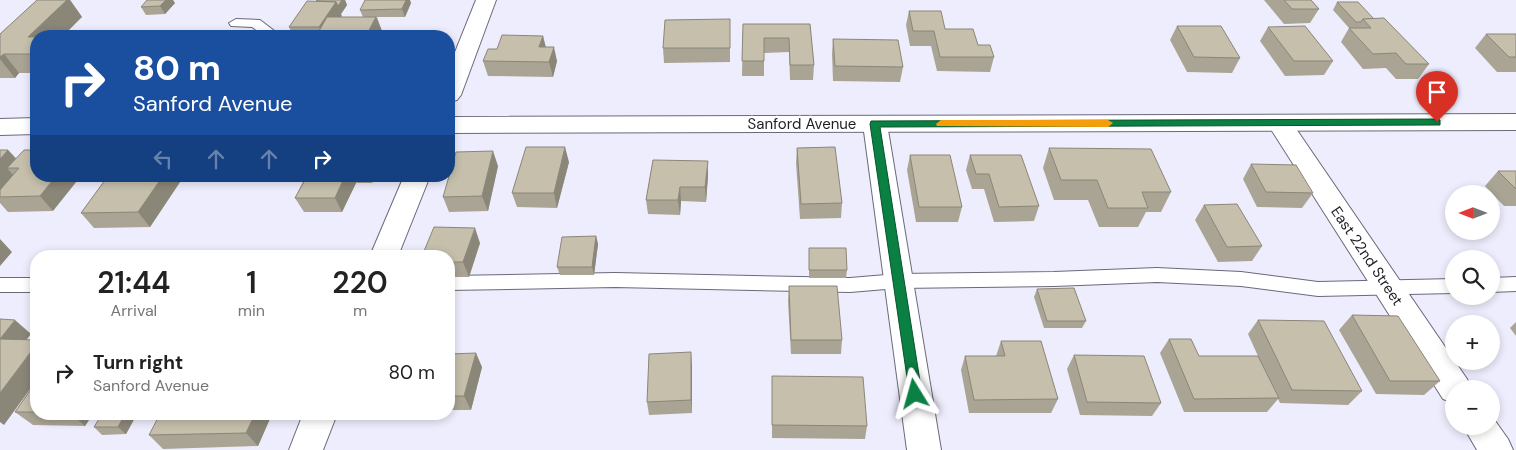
<!DOCTYPE html>
<meta charset="utf-8">
<style>
:root{--surface:#fff;--page:#f6f6f6;--text:#222;--muted:#767676}
body{margin:0;font-family:"DM Sans",sans-serif;background:var(--page);color:var(--text);height:100vh;display:flex;flex-direction:column;font-size:19px;white-space:nowrap}
*{box-sizing:border-box;margin:0}
p{font-size:16px;color:var(--muted)}
.icon{flex:none;width:28px;height:28px;fill:none;stroke:currentColor;stroke-width:2;stroke-linecap:round;stroke-linejoin:round}
.map{position:relative;flex:1;overflow:hidden}
.side{position:absolute;left:30px;top:250px;width:425px;height:170px;display:flex;flex-direction:column;background:var(--surface);border-radius:20px;box-shadow:0 2px 8px #0003}
.side>*{flex:none}
.hud{position:absolute;left:30px;top:30px;width:425px;height:152px;border-radius:20px;box-shadow:0 2px 8px #0003;background:#1a4fa0;color:#fff;overflow:hidden}
.needle{width:32px;rotate:270deg}
.buttons{position:absolute;left:1445px;top:185px;display:grid;gap:10px}
.buttons a{display:grid;place-items:center;width:55px;height:55px;border-radius:50%;background:var(--surface);box-shadow:0 2px 8px #0003;font-size:25px}
.pin{position:absolute;display:grid;place-items:center;width:42px;height:42px;color:#fff;margin:-51px -21px;border-radius:50% 50% 50% 0;rotate:-45deg;box-shadow:0 0 5px #0007}
.pin .icon{rotate:45deg}
.me{position:absolute;width:55px;margin:-28px;rotate:352deg;stroke-linejoin:round;filter:drop-shadow(0 0 4px #0008)}
.turn{display:flex;align-items:center;gap:18px;height:105px;padding:0 20px;font-size:22px}
.turn .icon{width:65px;height:65px;stroke-width:2.5}
.turn b{display:block;font-size:35px;line-height:42px}
.lanes{display:flex;align-items:center;height:48px;padding:0 20px;background:#0003;justify-content:center;gap:25px;direction:ltr}
.lanes .off{opacity:.35}
.eta{display:flex;justify-content:space-evenly;align-items:center;height:85px;text-align:center}
.eta b{font-size:30px;font-weight:600;line-height:35px}
ul{padding:0;list-style:none}
li{display:flex;align-items:center;gap:15px;height:75px;padding:0 20px}
li div{flex:1}
li b{display:block;font-size:19px}
li em{font-style:normal}
.map>svg:first-child{display:block}
</style>
<div class="map">
<svg width="1516" height="450" viewBox="0 0 1516 450">
<rect width="100%" height="100%" fill="#eeedfd"/>
<g fill="none" stroke-linecap="round" stroke-linejoin="round">
<!-- service casing -->
<g stroke="#6a697a" stroke-width="2">
<g id="service">
<polygon points="236,19 260,20 281,36 265,36 252,27 231,26 229,23"/>
<polygon points="1157,268 1241,272 1318,282 1454,279 1454,293 1318,296 1241,286 1157,282 1054,286 898,288 850,292 615,287 449,290 449,276 615,273 850,278 898,274 1054,272"/>
<polygon points="1516,277 1516,291 1491,292 1491,278"/>
<rect x="0" y="278" width="36" height="14"/>
</g>
</g>
<!-- minor casing -->
<g stroke="#6a697a" stroke-width="2">
<g id="minor">
<polygon points="1279,115 1288,117 1467,379 1471,389 1454,389 1454,403 1443,399 1267,123 1270,117"/>
<polygon points="875,116 884,118 887,124 941,450 907,450 863,124 866,118"/>
<polygon points="1491,415 1508,439 1513,450 1477,450 1463,426 1491,426"/>
</g>
</g>
<!-- tertiary casing -->
<g stroke="#6a697a" stroke-width="2">
<g id="tertiary">
<polygon points="476,0 496,0 461,95 457,100 449,102 449,67"/>
<polygon points="404,176 430,176 398,256 370,256"/>
<polygon points="303,414 337,414 323,450 289,450"/>
</g>
</g>
<!-- secondary casing -->
<g stroke="#6a697a" stroke-width="2">
<g id="secondary">
<polygon points="1516,114 1516,130 449,133 449,117"/>
<polygon points="36,118 36,134 0,135 0,119"/>
</g>
</g>
<!-- service -->
<use href="#service" fill="#fff" fill-rule="evenodd"/>
<!-- minor -->
<use href="#minor" fill="#fff" fill-rule="evenodd"/>
<!-- tertiary -->
<use href="#tertiary" fill="#fff" fill-rule="evenodd"/>
<!-- secondary -->
<use href="#secondary" fill="#fff" fill-rule="evenodd"/>
</g>
<!-- wall -->
<g fill="#a9a494">
<polygon points="37,0 70,0 82,17 36,36 36,73 19,73 15,78 0,78 0,34"/>
<polygon points="317,0 345,0 347,5 341,14 341,17 363,17 360,10 411,3 405,17 377,17 382,31 379,36 293,36 289,27"/>
<polygon points="1264,0 1311,0 1319,9 1310,23 1284,24"/>
<polygon points="1337,2 1374,19 1429,64 1418,79 1396,79 1386,68 1363,69 1341,42 1349,28 1333,10"/>
<polygon points="175,3 165,14 146,15 141,7"/>
<polygon points="909,11 978,45 994,57 990,72 937,71 931,46 910,46 906,25"/>
<polygon points="743,24 810,24 814,65 813,80 790,80 789,52 764,53 764,76 742,76"/>
<polygon points="1177,26 1240,58 1232,73 1187,72 1170,40"/>
<polygon points="1268,27 1333,61 1324,75 1285,76 1260,41"/>
<polygon points="730,33 730,62 664,63 663,48"/>
<polygon points="1486,34 1516,34 1516,72 1497,72 1475,48"/>
<polygon points="543,36 546,47 557,61 553,77 488,76 483,61 497,49"/>
<polygon points="833,39 903,67 900,82 833,81 832,54"/>
<polygon points="797,148 842,203 841,218 800,219 796,163"/>
<polygon points="1049,148 1171,192 1161,212 1146,212 1138,227 1099,227 1088,200 1054,200 1043,168"/>
<polygon points="8,150 16,158 53,211 8,212 0,203 0,190 13,175 0,190"/>
<polygon points="910,155 962,207 958,222 916,222 907,170"/>
<polygon points="970,155 1039,206 1034,221 994,222 984,189 972,189 966,170"/>
<polygon points="653,160 708,176 706,202 681,201 680,215 648,214 646,200"/>
<polygon points="569,162 557,208 517,207 512,193"/>
<polygon points="1251,164 1313,193 1302,208 1257,207 1243,179"/>
<polygon points="498,166 488,211 449,212 443,197"/>
<polygon points="1498,171 1516,171 1516,206 1504,206 1485,186"/>
<polygon points="108,176 184,176 150,227 94,228 81,213"/>
<polygon points="306,176 375,176 372,183 356,183 342,212 304,212 295,198"/>
<polygon points="1204,205 1262,246 1252,261 1218,262 1195,220"/>
<polygon points="596,236 598,244 594,275 560,275 557,267"/>
<polygon points="480,243 469,277 449,277 449,256"/>
<polygon points="809,248 847,270 846,278 809,278"/>
<polygon points="789,286 842,340 841,354 791,354 788,301"/>
<polygon points="1037,289 1086,321 1082,328 1044,328 1034,297"/>
<polygon points="1352,315 1440,381 1424,395 1376,394 1339,330"/>
<polygon points="1258,320 1362,391 1348,405 1280,403 1278,399 1267,412 1184,412 1160,353 1169,339 1199,356 1258,356 1248,334"/>
<polygon points="1516,322 1516,336 1510,328"/>
<polygon points="1001,341 1058,399 1051,413 969,413 961,370 965,356 996,356"/>
<polygon points="449,354 482,367 471,410 449,410"/>
<polygon points="1074,355 1161,403 1152,416 1080,415 1067,369"/>
<polygon points="692,366 692,413 649,415 647,402"/>
<polygon points="772,376 867,426 865,439 772,438"/>
<polygon points="36,382 36,414 93,414 85,426 33,425 15,412"/>
<polygon points="102,414 137,414 126,434 102,435 94,427"/>
<polygon points="272,414 258,446 163,449 149,435"/>
</g>
<!-- shaded-wall -->
<g fill="#8a8678">
<polygon points="67,0 70,0 82,17 63,36 36,36 36,47 28,37"/>
<polygon points="166,0 173,0 175,3 165,14 160,6"/>
<polygon points="342,0 345,0 347,5 341,14 342,16 329,36 323,36 319,27 336,2"/>
<polygon points="406,0 410,0 411,3 405,17 402,9"/>
<polygon points="376,17 382,31 379,36 366,36"/>
<polygon points="543,36 546,50 539,47"/>
<polygon points="554,47 557,61 553,77 549,62"/>
<polygon points="4,54 19,73 15,78 0,59 0,57"/>
<polygon points="565,147 569,162 557,208 554,193"/>
<polygon points="8,150 21,165 7,168 13,175 0,190 0,159"/>
<polygon points="493,151 498,166 488,211 482,196"/>
<polygon points="708,161 708,176 706,202 705,187"/>
<polygon points="56,176 81,176 53,211 40,196"/>
<polygon points="163,176 184,176 150,227 138,212"/>
<polygon points="345,176 353,176 356,183 342,212 335,198"/>
<polygon points="369,176 375,176 372,183"/>
<polygon points="680,187 681,201 680,215 678,200"/>
<polygon points="475,228 480,243 469,277 463,262"/>
<polygon points="596,236 598,244 594,275 592,267"/>
<polygon points="0,239 12,252 0,266"/>
<polygon points="15,320 31,334 16,353 0,339"/>
<polygon points="36,345 36,381 4,425 0,422 0,393"/>
<polygon points="691,352 692,366 692,413 691,400"/>
<polygon points="476,353 482,367 471,410 464,396"/>
<polygon points="71,414 93,414 85,426"/>
<polygon points="125,414 137,414 126,434 118,427"/>
<polygon points="255,414 272,414 258,446 246,433"/>
</g>
<!-- building -->
<g fill="#c5bfac" stroke="#8a8678">
<polygon points="37,0 67,0 28,37 36,37 36,54 4,54 0,57 0,34"/>
<polygon points="147,0 166,0 160,6 141,7"/>
<polygon points="317,0 342,0 338,6 336,2 316,1"/>
<polygon points="365,0 406,0 402,9 360,10"/>
<polygon points="1284,0 1311,0 1319,9 1292,9"/>
<polygon points="307,1 336,2 319,27 289,27"/>
<polygon points="1337,2 1358,2 1374,19 1363,19 1361,22 1356,22"/>
<polygon points="909,11 941,11 945,29 973,29 978,45 990,45 994,57 940,57 934,31 913,31"/>
<polygon points="327,17 376,17 366,36 303,36 307,31 319,31"/>
<polygon points="1384,18 1429,64 1406,64 1396,53 1373,54 1349,28 1371,28 1363,19"/>
<polygon points="730,19 730,48 663,48 665,20"/>
<polygon points="743,24 810,24 814,65 790,65 789,38 764,38 764,61 742,61"/>
<polygon points="1177,26 1221,26 1240,58 1194,57"/>
<polygon points="1305,26 1333,61 1294,61 1268,27"/>
<polygon points="112,33 152,33 149,36 109,36"/>
<polygon points="1486,34 1516,34 1516,57 1509,57"/>
<polygon points="502,35 543,36 539,47 554,47 549,62 483,61 488,49 497,49"/>
<polygon points="833,39 898,40 903,67 835,66"/>
<polygon points="526,147 565,147 554,193 512,193"/>
<polygon points="835,147 842,203 801,204 797,148"/>
<polygon points="1049,148 1151,149 1171,192 1142,192 1148,208 1108,208 1097,180 1061,180"/>
<polygon points="0,150 8,150 0,159"/>
<polygon points="24,150 36,150 36,176 56,176 40,196 0,197 0,190 19,168 7,168"/>
<polygon points="493,151 482,196 443,197 456,152"/>
<polygon points="910,155 950,155 962,207 919,207"/>
<polygon points="970,155 1021,155 1039,206 999,207 989,174 976,174"/>
<polygon points="653,160 708,161 705,187 680,187 678,200 646,200"/>
<polygon points="1251,164 1296,165 1313,193 1266,192"/>
<polygon points="1498,171 1516,171 1516,189"/>
<polygon points="108,176 163,176 138,212 81,213"/>
<polygon points="307,176 345,176 335,198 295,198"/>
<polygon points="1237,204 1262,246 1227,247 1204,205"/>
<polygon points="434,227 475,228 463,262 449,262 449,256 422,256"/>
<polygon points="596,236 592,267 557,267 562,237"/>
<polygon points="809,248 846,248 847,270 809,270"/>
<polygon points="789,286 837,286 842,340 791,340"/>
<polygon points="1074,288 1086,321 1047,321 1037,289"/>
<polygon points="1352,315 1398,316 1440,381 1390,381"/>
<polygon points="0,319 15,320 0,339"/>
<polygon points="1258,320 1324,321 1362,391 1292,390"/>
<polygon points="0,339 36,340 36,345 0,393"/>
<polygon points="1169,339 1191,339 1199,356 1258,356 1279,398 1194,399"/>
<polygon points="1001,341 1041,341 1058,399 974,400 965,356 1005,356"/>
<polygon points="691,352 691,400 647,402 649,354"/>
<polygon points="476,353 464,396 449,396 449,354"/>
<polygon points="1074,355 1144,356 1161,403 1087,402"/>
<polygon points="772,376 863,377 867,426 772,425"/>
<polygon points="36,382 36,412 15,412"/>
<polygon points="102,414 125,414 118,427 94,427"/>
<polygon points="160,414 255,414 246,433 149,435"/>
</g>
<!-- route -->
<polygon fill="#0b8043" stroke="#07532c" points="1437,119 1440,120 1440,125 880,127 922,394 920,398 915,400 910,398 870,124 871,121"/>
<!-- slow -->
<polygon fill="#f59e0b" points="941,120 1108,120 1113,123 1108,127 937,126 936,124"/>
<g text-anchor="middle" dominant-baseline="central" stroke-width="4.5" stroke-linejoin="round" paint-order="stroke">
<!-- street labels -->
<g font-size="15" fill="#1e1e25" stroke="#fff">
<text x="802" y="124">Sanford Avenue</text>
<text transform="translate(1367 256) rotate(56)">East 22nd Street</text>
</g>
</g>
</svg>
<div class="buttons">
<a><svg class="needle" viewBox="-14 -14 28 28"><path d="M0-13l5 13h-10z" fill="#e53935"/><path d="M0 13l5-13h-10z" fill="#767676"/></svg></a>
<a><svg class="icon" aria-label="search" viewBox="0 0 24 24"><circle cx="10" cy="10" r="6"/><path d="M15 15l6 6"/></svg></a>
<a>+</a>
<a>−</a>
</div>
<div class="pin" style="left:1437px;top:122px;background:#d93025"><svg class="icon" aria-label="arrive" viewBox="0 0 24 24"><path d="M6 21V4h12l-3 4 3 4H6"/></svg></div>
<svg class="me" style="left:915px;top:394px" viewBox="-20 -20 40 40"><path d="M0-17L14 15 0 8-14 15z" fill="#0b8043" stroke="#fff" stroke-width="4"/></svg>
<div class="hud">
<div class="turn"><svg class="icon" aria-label="right" viewBox="0 0 24 24"><path d="M7 20v-9h11M14 6l5 5-5 5"/></svg><div><b>80 m</b>Sanford Avenue</div></div>
<div class="lanes"><svg class="icon off" aria-label="left" viewBox="0 0 24 24"><path d="M17 20v-9H6M10 6l-5 5 5 5"/></svg><svg class="icon off" aria-label="ahead" viewBox="0 0 24 24"><path d="M12 20V5M6 11l6-6 6 6"/></svg><svg class="icon off" aria-label="ahead" viewBox="0 0 24 24"><path d="M12 20V5M6 11l6-6 6 6"/></svg><svg class="icon" aria-label="right" viewBox="0 0 24 24"><path d="M7 20v-9h11M14 6l5 5-5 5"/></svg></div>
</div>
<section class="side">
<div class="eta">
<div><b>21:44</b><p>Arrival</p></div>
<div><b>1</b><p>min</p></div>
<div><b>220</b><p>m</p></div>
</div>
<ul>
<li><svg class="icon" aria-label="right" viewBox="0 0 24 24"><path d="M7 20v-9h11M14 6l5 5-5 5"/></svg><div><b>Turn right</b><p>Sanford Avenue</p></div><em>80 m</em></li>
</ul>
</section>
</div>
